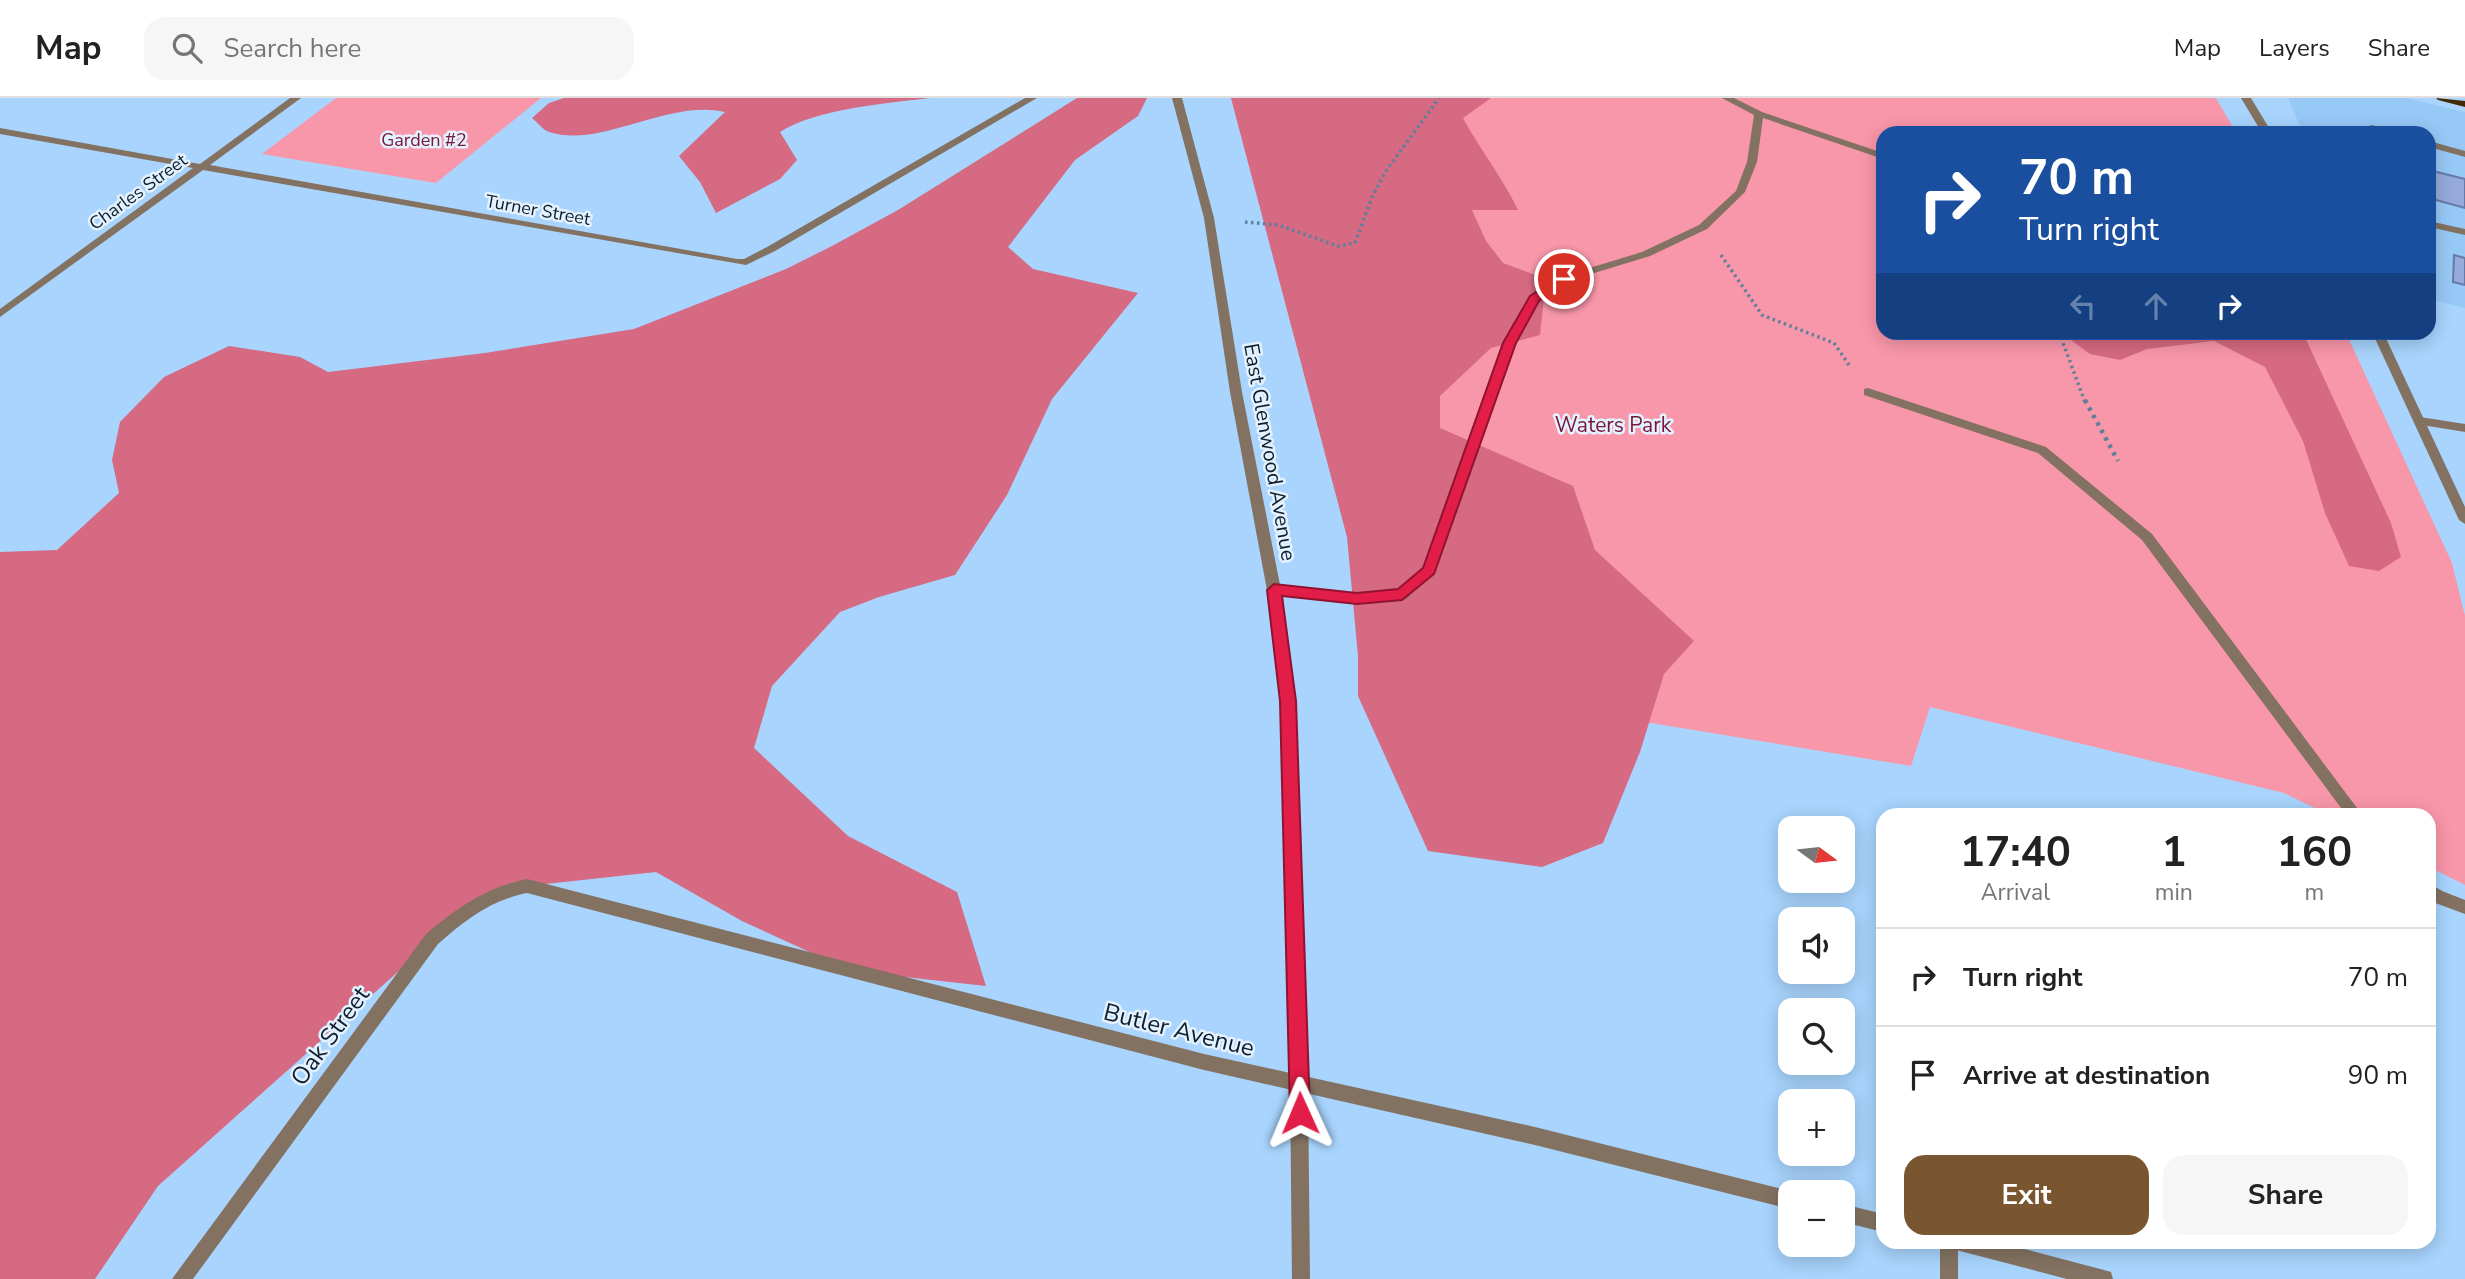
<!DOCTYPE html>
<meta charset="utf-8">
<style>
:root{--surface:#fff;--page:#f6f6f6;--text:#222;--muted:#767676;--line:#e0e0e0;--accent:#79562f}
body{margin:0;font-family:"Nunito Sans",sans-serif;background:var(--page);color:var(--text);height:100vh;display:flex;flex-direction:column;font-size:26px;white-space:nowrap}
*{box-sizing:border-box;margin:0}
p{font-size:23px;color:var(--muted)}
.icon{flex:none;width:38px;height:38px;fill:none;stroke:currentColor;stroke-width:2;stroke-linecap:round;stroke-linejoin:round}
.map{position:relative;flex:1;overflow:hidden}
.panel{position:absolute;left:1876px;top:710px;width:560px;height:441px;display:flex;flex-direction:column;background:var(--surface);border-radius:21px;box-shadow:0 4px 18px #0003}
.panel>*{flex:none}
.banner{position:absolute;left:1876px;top:28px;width:560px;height:214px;border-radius:21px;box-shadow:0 4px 18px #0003;background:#1a4fa0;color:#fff;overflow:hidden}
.needle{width:46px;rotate:105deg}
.buttons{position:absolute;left:1778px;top:718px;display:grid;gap:14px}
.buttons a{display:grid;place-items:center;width:77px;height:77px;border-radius:14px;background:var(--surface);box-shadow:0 4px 18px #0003;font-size:35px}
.pin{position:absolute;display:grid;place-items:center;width:60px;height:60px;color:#fff;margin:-30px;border:4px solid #fff;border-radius:50%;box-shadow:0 2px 7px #0007}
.me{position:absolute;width:77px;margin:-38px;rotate:359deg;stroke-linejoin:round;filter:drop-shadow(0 0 5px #0008)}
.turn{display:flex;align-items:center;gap:24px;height:147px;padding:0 28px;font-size:32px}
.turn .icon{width:91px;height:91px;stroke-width:2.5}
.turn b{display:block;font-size:49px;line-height:60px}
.lanes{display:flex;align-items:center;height:66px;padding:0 28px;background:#0003;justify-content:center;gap:35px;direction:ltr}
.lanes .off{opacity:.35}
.eta{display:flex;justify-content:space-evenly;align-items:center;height:119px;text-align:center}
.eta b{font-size:42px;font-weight:700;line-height:49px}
.button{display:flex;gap:14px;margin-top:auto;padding:14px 28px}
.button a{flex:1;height:80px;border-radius:21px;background:var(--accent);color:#fff;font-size:28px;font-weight:700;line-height:80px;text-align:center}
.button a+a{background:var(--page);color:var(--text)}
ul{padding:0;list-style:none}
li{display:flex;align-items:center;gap:21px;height:98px;padding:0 28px;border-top:2px solid var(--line)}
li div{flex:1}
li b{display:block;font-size:26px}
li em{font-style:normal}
header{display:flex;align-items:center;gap:42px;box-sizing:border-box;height:98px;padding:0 35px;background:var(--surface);border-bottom:2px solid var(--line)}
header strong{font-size:33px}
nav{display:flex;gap:38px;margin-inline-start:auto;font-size:24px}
.search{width:490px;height:63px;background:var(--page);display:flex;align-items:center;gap:18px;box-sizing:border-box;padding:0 24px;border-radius:21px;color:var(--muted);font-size:26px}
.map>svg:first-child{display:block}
</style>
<header>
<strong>Map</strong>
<div class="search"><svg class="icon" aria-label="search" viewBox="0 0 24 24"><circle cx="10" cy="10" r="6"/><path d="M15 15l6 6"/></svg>Search here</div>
<nav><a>Map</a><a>Layers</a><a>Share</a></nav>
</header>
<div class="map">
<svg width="2465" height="1181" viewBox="0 0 2465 1181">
<rect width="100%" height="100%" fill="#a8d4fd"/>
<!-- built -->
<polygon fill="#97c9f7" points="2288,0 2406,0 2465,14 2465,210 2429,201 2429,35 2303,35"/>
<!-- green -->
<g fill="#f997aa">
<polygon points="336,0 541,0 436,85 262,56"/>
<polygon points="1231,0 2216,0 2236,35 1883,35 1883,234 2346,235 2452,465 2465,518 2465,787 2429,769 2429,718 2329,717 2284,695 1930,609 1911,668 1385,581"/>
</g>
<!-- forest -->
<g fill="#d56a82">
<path d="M564,0H930C888,5 815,11 780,34L797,62L780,81L716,115L700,84L679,58L725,14C667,1 601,51 549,34C543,32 537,24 532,20L549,5Z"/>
<polygon points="1077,0 1147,0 1138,18 1075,62 1008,149 1033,171 1138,195 1052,301 1007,397 955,477 879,499 840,514 772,588 754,650 848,738 957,794 986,888 851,873 742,823 656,774 527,788 474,806 158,1088 95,1181 0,1181 0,454 57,452 119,395 112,362 120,324 164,279 229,248 300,259 328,274 485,255 634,231 786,171 832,148 898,112"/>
<path d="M1231,0H1491L1463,20C1481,53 1501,77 1518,112H1472L1486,143L1503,165L1546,181L1540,237L1491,250L1440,298V330L1573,388L1595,452L1694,543L1664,576L1640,654L1603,745L1542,769L1428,753L1358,598V558L1347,439Z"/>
<polygon points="2075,234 2303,235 2391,425 2401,459 2379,473 2349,468 2325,415 2303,343 2265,269 2214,243 2147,251 2120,262 2090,256 2071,242"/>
</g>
<!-- building -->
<g fill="#96aadb" stroke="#6779a7" stroke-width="2">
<polygon points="2429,72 2465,81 2465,110 2429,100"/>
<polygon points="2454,157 2465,160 2465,187 2453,184"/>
</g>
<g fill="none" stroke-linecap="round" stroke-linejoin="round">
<!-- path-far1 -->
<g stroke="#5f7f9b" stroke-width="3.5" stroke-dasharray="2.5 3.5" stroke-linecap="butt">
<polyline points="1245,124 1278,127 1338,148 1355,145 1372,99 1386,73 1439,0"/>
<polyline points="1721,157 1762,217 1834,245 1849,267"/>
<polyline points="2059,234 2085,304"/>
</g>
<!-- path -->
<polyline stroke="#5f7f9b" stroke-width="4.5" stroke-dasharray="3.5 5" stroke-linecap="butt" points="2085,302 2118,363"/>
<!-- service -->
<g fill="#837261" fill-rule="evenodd">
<polygon points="1722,0 1734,0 1762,14 1883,55 1883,61 1763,20 1757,64 1745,94 1707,131 1650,158 1568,183 1538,202 1516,245 1434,476 1407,500 1402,502 1357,505 1269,495 1267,492 1269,489 1274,487 1357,495 1399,492 1423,471 1504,245 1530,198 1560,179 1642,154 1699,127 1736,93 1747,64 1754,17"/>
<polygon points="2372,27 2394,33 2396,35 2369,32 2369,28"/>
<polygon points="2429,43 2465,53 2465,59 2429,49"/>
<polygon points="2429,123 2465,131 2465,137 2429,129"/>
<polygon points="1868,290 2046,349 2152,436 2363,718 2347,718 2142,442 2038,355 1864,297 1864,291"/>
<polygon points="2420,319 2465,326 2465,334 2416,326 2416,320"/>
<polygon points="2429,785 2442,793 2465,802 2465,816 2430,803"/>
<rect x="1940" y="1144" width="18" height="37"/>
</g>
<!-- minor -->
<g fill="#837261" fill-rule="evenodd">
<polygon points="290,0 301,0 210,67 737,161 744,161 767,149 1025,0 1037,0 775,153 746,167 203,72 0,219 0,211 193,70 0,36 0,30 200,66"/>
<polygon points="2241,0 2251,0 2272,35 2262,35"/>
<polygon points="2372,234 2383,234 2465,409 2465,426 2459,422"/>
<path d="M527,781L1204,956L1535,1029L1790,1093L1792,1094H1790V1111L1535,1047L1204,972L527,795C491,802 465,822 438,846L193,1181H172L426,836C457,810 487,789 527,781Z"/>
<polygon points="1843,1106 1883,1116 1883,1134 1843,1124"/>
<polygon points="1951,1144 1998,1144 2104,1172 2111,1174 2113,1181 2067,1181 1960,1153 1953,1151"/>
</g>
<!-- tertiary -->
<polygon fill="#837261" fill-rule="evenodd" points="1172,0 1182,0 1214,120 1242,294 1281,492 1295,603 1308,987 1310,1181 1292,1181 1290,987 1281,603 1267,492 1230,294 1204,120"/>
<!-- primary -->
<polygon fill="#442804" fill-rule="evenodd" points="2436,0 2465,3 2465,9 2438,2"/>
</g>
<!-- route -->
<polygon fill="#e11d48" stroke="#92132f" stroke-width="2" points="1560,178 1570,181 1539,203 1516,245 1434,476 1402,502 1357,506 1282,498 1296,603 1310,1015 1307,1022 1300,1025 1293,1022 1290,1015 1280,603 1267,492 1274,486 1357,495 1398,491 1423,470 1503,245 1530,198"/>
<g text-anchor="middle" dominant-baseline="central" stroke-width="5" stroke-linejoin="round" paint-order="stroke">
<!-- far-park labels -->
<g font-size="18" fill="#791736" stroke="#e4f1fe">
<text x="424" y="42">Garden #2</text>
</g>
<!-- far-street labels -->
<g font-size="18" fill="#0d1e2d" stroke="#e4f1fe">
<text transform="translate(138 94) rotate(-36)">Charles Street</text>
<text transform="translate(538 112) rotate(10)">Turner Street</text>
</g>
<!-- park labels -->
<g font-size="21" fill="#791736" stroke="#e4f1fe">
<text x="1613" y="327">Waters Park</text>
</g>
<!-- street labels -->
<g font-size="21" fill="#0d1e2d" stroke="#e4f1fe">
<text transform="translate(1270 354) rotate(80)">East Glenwood Avenue</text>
</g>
<!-- near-street labels -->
<g font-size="24" fill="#0d1e2d" stroke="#e4f1fe">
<text transform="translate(1179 932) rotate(14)">Butler Avenue</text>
<text transform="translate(330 938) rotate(-54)">Oak Street</text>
</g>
</g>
</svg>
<div class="buttons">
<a><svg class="needle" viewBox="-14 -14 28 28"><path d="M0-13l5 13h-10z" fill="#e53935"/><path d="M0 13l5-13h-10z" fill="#767676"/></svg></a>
<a><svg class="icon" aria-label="sound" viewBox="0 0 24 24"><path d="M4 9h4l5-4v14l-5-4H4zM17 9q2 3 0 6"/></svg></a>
<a><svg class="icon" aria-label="search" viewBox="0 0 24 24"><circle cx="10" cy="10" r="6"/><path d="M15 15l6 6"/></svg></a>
<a>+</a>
<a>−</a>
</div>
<div class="pin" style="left:1564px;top:181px;background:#d93025"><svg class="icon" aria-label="arrive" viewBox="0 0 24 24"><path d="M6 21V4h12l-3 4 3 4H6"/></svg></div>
<svg class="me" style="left:1300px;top:1015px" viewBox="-20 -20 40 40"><path d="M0-17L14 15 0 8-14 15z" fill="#e11d48" stroke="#fff" stroke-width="4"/></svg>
<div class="banner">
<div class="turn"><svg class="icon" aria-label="right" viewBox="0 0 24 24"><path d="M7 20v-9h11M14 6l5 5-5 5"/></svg><div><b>70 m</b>Turn right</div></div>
<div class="lanes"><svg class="icon off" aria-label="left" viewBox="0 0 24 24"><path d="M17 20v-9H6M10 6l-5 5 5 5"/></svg><svg class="icon off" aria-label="ahead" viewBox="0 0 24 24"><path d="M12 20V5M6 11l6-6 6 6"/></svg><svg class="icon" aria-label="right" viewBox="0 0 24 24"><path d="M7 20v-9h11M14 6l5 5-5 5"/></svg></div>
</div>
<section class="panel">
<div class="eta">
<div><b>17:40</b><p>Arrival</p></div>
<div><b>1</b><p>min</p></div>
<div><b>160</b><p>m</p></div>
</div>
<ul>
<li><svg class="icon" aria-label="right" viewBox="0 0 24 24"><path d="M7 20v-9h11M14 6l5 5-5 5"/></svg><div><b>Turn right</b></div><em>70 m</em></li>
<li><svg class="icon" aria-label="arrive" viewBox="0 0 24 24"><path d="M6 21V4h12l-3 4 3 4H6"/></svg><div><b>Arrive at destination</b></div><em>90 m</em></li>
</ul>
<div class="button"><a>Exit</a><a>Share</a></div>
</section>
</div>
